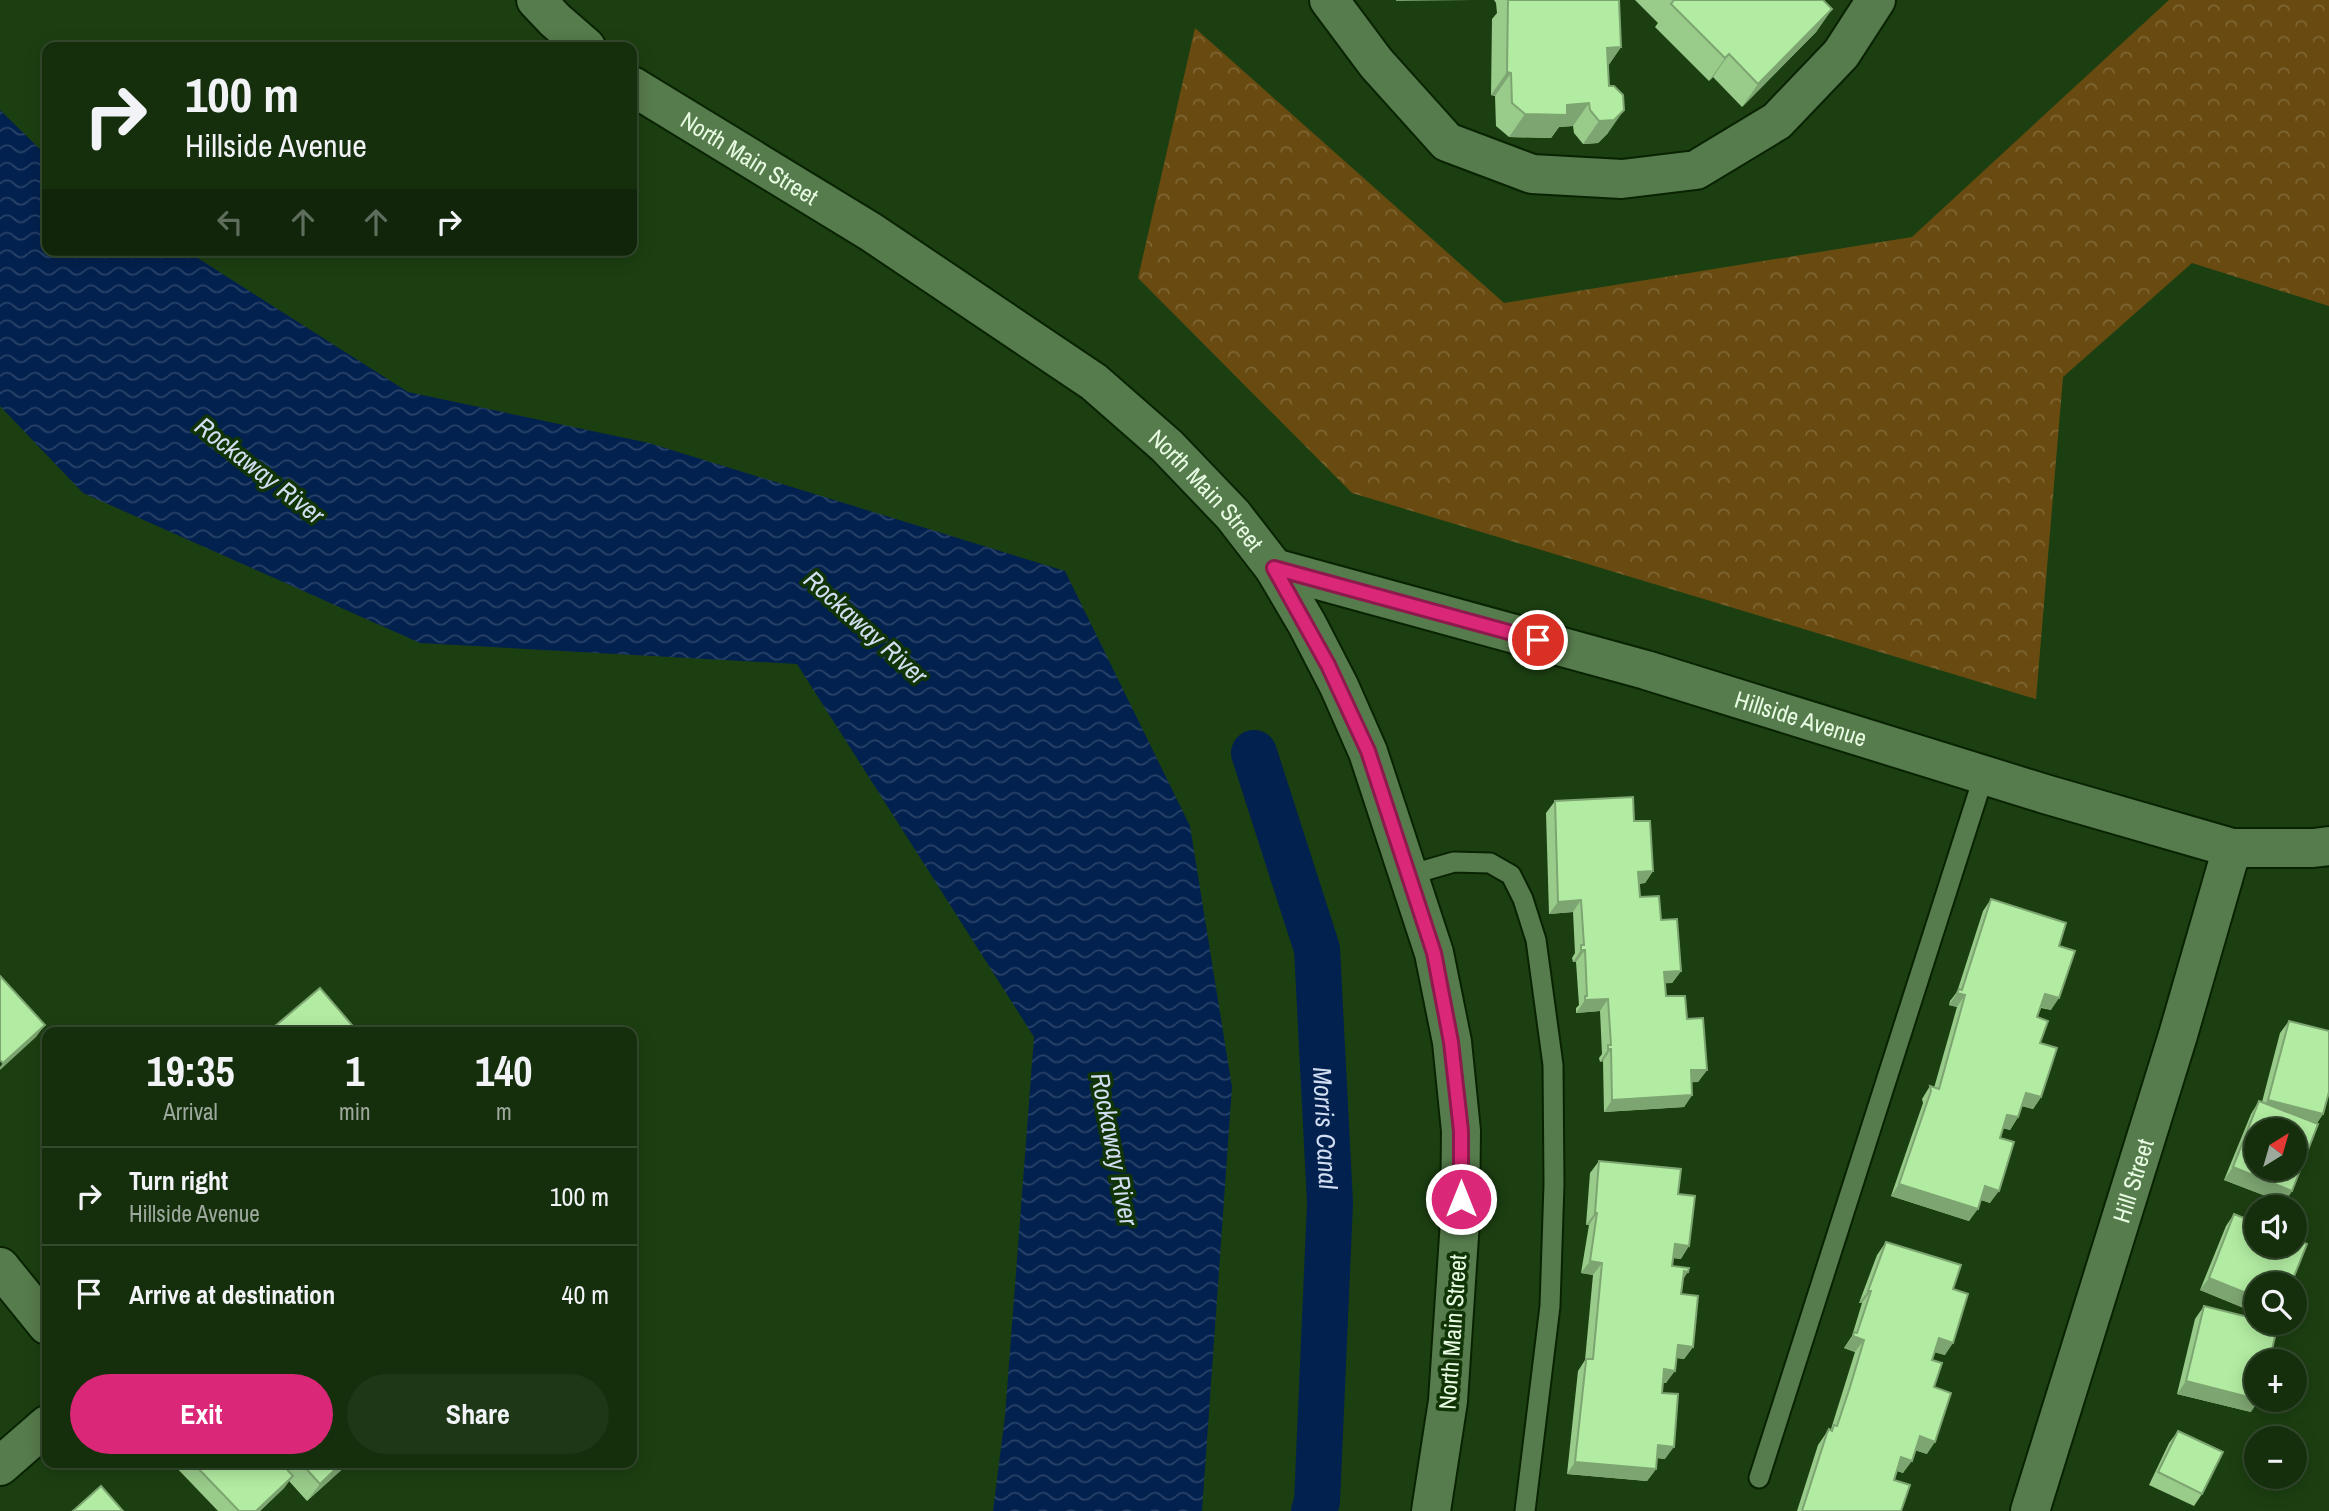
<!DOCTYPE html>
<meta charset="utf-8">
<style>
:root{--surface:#152f0d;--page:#1e3716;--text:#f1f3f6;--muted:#9da99d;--line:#344a2e;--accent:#db2777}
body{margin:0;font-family:"Archivo Narrow",sans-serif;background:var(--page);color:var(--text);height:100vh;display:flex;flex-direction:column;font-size:26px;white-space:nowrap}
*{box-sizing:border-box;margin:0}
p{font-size:23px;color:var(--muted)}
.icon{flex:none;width:38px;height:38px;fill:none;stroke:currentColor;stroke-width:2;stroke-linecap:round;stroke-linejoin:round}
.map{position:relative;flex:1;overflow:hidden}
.side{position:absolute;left:42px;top:1027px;width:595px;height:441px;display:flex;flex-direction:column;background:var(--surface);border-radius:14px;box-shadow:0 4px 18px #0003,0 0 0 2px var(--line)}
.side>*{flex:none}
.banner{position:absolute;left:42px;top:42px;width:595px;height:214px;border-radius:14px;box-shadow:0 4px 18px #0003,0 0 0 2px var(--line);background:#152f0d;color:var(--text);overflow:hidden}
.needle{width:46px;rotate:37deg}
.tools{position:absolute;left:2244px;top:1118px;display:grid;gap:14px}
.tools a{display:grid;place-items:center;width:63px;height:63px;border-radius:50%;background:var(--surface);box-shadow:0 4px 18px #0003,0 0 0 2px var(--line);font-size:35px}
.pin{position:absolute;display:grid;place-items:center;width:60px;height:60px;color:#fff;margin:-30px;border:4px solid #fff;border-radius:50%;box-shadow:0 2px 7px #0007}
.me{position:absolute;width:77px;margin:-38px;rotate:0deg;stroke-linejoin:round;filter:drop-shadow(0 0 5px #0008)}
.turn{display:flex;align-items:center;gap:24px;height:147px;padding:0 28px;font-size:32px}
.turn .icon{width:91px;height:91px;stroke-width:2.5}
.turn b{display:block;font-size:49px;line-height:60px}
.lanes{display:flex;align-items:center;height:66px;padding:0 28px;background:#0003;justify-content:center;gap:35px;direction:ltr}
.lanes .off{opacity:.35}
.eta{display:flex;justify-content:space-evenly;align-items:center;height:119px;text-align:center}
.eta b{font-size:42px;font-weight:700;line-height:49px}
.cta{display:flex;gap:14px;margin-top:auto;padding:14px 28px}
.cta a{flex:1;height:80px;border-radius:42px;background:var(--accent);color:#fff;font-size:28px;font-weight:700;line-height:80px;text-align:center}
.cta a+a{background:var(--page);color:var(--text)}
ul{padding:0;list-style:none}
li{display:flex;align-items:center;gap:21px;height:98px;padding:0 28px;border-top:2px solid var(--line)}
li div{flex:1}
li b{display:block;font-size:26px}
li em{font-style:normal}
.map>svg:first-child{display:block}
</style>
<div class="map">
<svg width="2329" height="1511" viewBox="0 0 2329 1511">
<defs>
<pattern id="forest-crowns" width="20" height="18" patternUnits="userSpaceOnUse" patternTransform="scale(1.75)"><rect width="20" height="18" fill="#694b11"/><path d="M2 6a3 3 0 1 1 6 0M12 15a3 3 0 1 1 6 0" fill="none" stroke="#7e6633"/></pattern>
<pattern id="water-waves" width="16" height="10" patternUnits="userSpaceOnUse" patternTransform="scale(1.75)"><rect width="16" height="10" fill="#03214f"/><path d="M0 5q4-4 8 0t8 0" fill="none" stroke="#284268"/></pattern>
</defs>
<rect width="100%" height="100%" fill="#1c3f11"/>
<!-- forest -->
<polygon fill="url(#forest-crowns)" points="2169,0 2329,0 2329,306 2192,263 2063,377 2036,699 1352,493 1138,278 1195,28 1504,303 1912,237"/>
<!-- water -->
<polygon fill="url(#water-waves)" points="0,110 47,156 47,250 185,250 408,392 649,443 1065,571 1190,826 1232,1087 1202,1511 993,1511 1005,1416 1034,1037 797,664 420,643 83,493 0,406"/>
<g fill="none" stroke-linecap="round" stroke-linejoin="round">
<!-- canal -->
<path stroke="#03214f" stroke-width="46" id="s1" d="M1254,753L1317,949L1330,1203L1317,1502L1314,1511"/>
<!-- lane casing -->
<g stroke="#092302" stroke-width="23">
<g id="lane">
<polyline points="1409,875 1454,862 1490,863 1511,875 1523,899 1536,940 1553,1065 1554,1184 1550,1306 1525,1511"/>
<polyline points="1759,1478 1984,775"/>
</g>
</g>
<!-- street casing -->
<g stroke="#092302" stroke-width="42">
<g id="street">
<polyline points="536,0 555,20 586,47"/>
<polyline points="1329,0 1376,63 1447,142 1532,174 1622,179 1696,170 1777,121 1841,54 1876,0"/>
<path id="s2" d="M632,86L871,232L1094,382L1167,446L1233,515L1274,568L1307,624L1339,686L1368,752L1434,953L1452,1042L1461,1131L1460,1221L1448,1401L1431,1511"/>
<path id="s3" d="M1274,568L1646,670L2045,794L2232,848H2313L2329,846"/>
<polyline points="0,1267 47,1325"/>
<polyline points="0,1466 47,1425"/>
<path id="s4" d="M2030,1511L2178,1035L2232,848"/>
</g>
</g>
<!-- lane -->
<use href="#lane" stroke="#567b4c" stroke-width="19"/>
<!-- street -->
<use href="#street" stroke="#567b4c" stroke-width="38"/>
</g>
<!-- wall -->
<g fill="#99cb8b">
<polygon points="1494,0 1619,0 1621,47 1608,66 1608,133 1598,143 1583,144 1574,133 1573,126 1559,127 1551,138 1509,137 1496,126 1495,96 1491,95 1492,19 1497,13 1496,3"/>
<polygon points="1635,0 1823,0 1832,9 1816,32 1742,107 1713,77 1709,81 1655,27 1658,23"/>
<polygon points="1555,801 1634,821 1653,871 1645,883 1639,884 1640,897 1661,920 1681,971 1672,983 1665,983 1666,996 1687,1019 1707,1070 1698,1082 1692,1082 1692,1095 1684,1107 1604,1112 1603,1061 1600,1062 1599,1058 1602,1054 1600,1011 1576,1013 1576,1008 1579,1005 1576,962 1573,962 1572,958 1575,953 1573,912 1549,914 1546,813"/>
<polygon points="1991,899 2059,946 2051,1010 2041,1008 2037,1017 2040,1043 2041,1097 2033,1109 2022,1106 2018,1117 2010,1130 2003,1128 2000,1138 1990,1203 1981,1200 1969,1221 1891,1196 1923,1103 1922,1099 1930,1086 1934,1088 1957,1007 1949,1005 1950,1001 1957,992 1983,911"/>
<polygon points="2289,1021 2323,1114 2317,1123 2292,1191 2284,1203 2224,1180 2251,1114 2259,1101 2262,1102 2280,1033"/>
<polygon points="1599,1161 1678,1194 1681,1259 1673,1258 1672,1266 1683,1281 1681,1294 1693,1347 1684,1359 1677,1358 1666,1383 1663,1383 1662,1393 1665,1459 1657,1458 1656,1469 1647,1481 1567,1474 1578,1371 1585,1360 1593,1275 1581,1273 1589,1225 1586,1225 1590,1173"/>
<polygon points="2234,1214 2256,1284 2256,1313 2200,1290 2226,1226"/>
<polygon points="1886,1242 1953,1289 1945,1355 1934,1352 1932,1360 1934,1387 1927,1454 1915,1450 1903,1473 1897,1471 1894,1480 1901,1511 1797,1511 1818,1445 1829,1429 1831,1429 1855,1352 1844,1348 1852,1336 1862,1303 1859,1303 1877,1255"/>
<polygon points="2204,1306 2251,1412 2177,1394 2195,1319"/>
<polygon points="2178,1431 2202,1494 2194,1506 2149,1485 2169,1443"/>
<polygon points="172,1463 349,1463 307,1501 289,1481 284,1488 260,1511 218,1511"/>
</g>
<!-- shaded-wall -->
<g fill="#7da571">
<polygon points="1396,0 1472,0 1396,1"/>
<polygon points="1832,9 1816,32 1742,107 1758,84"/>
<polygon points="1621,47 1605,70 1607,48"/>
<polygon points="1729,54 1713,77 1709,81 1725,58"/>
<polygon points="1507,72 1511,73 1495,96 1491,95"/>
<polygon points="1589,103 1573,126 1559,127 1551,138 1509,137 1525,114 1567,105"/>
<polygon points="1624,110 1608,133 1598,143 1583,144 1599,121"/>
<polygon points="1653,871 1645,883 1630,884 1638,872"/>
<polygon points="1581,900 1573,912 1549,914 1558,902"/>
<polygon points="1581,950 1585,950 1576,962 1573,962"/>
<polygon points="1681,971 1672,983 1656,984 1664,972"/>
<polygon points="1957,993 1965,995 1957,1007 1949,1005"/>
<polygon points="2045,994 2059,998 2051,1010 2037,1006"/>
<polygon points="1608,999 1600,1011 1576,1013 1585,1000"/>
<polygon points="45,1025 36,1037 0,1070 0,1067 3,1063"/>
<polygon points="1608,1049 1611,1049 1603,1061 1600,1062"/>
<polygon points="1691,1070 1707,1070 1698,1082 1682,1083"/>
<polygon points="2026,1093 2041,1097 2033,1109 2017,1105"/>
<polygon points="1692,1095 1684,1107 1604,1112 1612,1100"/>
<polygon points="2268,1100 2323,1114 2315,1126 2259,1112"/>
<polygon points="2007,1115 2018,1117 2010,1130 1998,1127"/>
<polygon points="2233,1167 2292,1191 2284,1203 2224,1180"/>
<polygon points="1899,1184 1978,1209 1969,1221 1891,1196"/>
<polygon points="1985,1186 1999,1191 1990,1203 1976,1198"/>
<polygon points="1595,1213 1597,1213 1589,1225 1586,1225"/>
<polygon points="1675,1244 1689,1246 1681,1259 1666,1257"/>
<polygon points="1590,1261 1602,1263 1593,1275 1581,1273"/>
<polygon points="1684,1271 1688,1272 1680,1284"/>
<polygon points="2209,1278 2256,1297 2256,1313 2200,1290"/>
<polygon points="1868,1291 1871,1291 1862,1303 1859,1303"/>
<polygon points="1853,1336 1864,1340 1855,1352 1844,1348"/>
<polygon points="1939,1338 1953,1343 1945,1355 1930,1351"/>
<polygon points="1678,1345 1693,1347 1684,1359 1669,1357"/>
<polygon points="1664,1369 1675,1371 1666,1383 1656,1382"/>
<polygon points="2186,1381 2256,1399 2256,1400 2259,1400 2251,1412 2177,1394"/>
<polygon points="1920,1436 1935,1442 1927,1454 1911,1449"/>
<polygon points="1658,1445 1674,1447 1665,1459 1649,1457"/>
<polygon points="1901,1457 1912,1461 1903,1473 1892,1469"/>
<polygon points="1575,1462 1656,1469 1647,1481 1567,1474"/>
<polygon points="342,1463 349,1463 307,1501 320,1484"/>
<polygon points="293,1476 284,1488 260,1511 256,1511"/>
</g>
<!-- building -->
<g fill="#b2eca2" stroke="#7da571" stroke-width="2" fill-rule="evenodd">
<polygon points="1508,0 1619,0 1621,47 1607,48 1609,86 1614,86 1623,95 1624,110 1614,120 1599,121 1590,110 1589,103 1567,105 1567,115 1525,114 1512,103 1511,73 1507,72"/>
<polygon points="1674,0 1823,0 1832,9 1758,84 1729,54 1725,58 1671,4"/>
<polygon points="1633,797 1634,821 1650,821 1653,871 1638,872 1640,897 1659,896 1661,920 1677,919 1681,971 1664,972 1666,996 1685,996 1687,1019 1703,1018 1707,1070 1691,1070 1692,1095 1612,1100 1611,1049 1608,1049 1608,1045 1611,1045 1608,999 1585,1000 1585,996 1587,996 1585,950 1581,950 1581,945 1584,945 1581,900 1558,902 1555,801"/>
<polygon points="1991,899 2066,923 2059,946 2075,951 2059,998 2045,994 2037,1017 2048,1021 2040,1043 2057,1048 2041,1097 2026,1093 2018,1117 2007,1115 2000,1138 2014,1142 1999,1191 1985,1186 1978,1209 1899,1184 1931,1091 1930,1086 1939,1089 1965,995 1957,993 1959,989 1962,990"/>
<polygon points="0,976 45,1025 3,1063 0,1060"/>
<polygon points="320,988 358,1032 268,1032"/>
<polygon points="2289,1021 2329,1031 2329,1092 2323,1114 2268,1100"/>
<path d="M2259,1101L2318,1124L2292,1191L2233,1167ZM2256,1130H2294V1169H2256Z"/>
<polygon points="1599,1161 1681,1169 1678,1194 1695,1196 1689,1246 1675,1244 1672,1266 1689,1268 1688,1272 1684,1271 1681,1294 1698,1296 1693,1347 1678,1345 1675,1371 1664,1369 1662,1393 1678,1394 1674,1447 1658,1445 1656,1469 1575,1462 1586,1361 1586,1359 1593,1359 1602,1263 1590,1261 1597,1213 1595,1213"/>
<polygon points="2234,1214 2256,1223 2256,1246 2294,1246 2294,1238 2307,1244 2291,1284 2256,1284 2256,1297 2209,1278"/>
<polygon points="1886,1242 1961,1265 1953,1289 1968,1294 1953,1343 1939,1338 1932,1360 1942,1363 1934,1387 1951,1393 1935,1442 1920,1436 1912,1461 1901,1457 1894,1480 1910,1485 1901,1511 1802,1511 1827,1433 1829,1429 1832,1431 1834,1425 1837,1426 1850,1387 1864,1340 1853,1336 1854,1332 1857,1333 1871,1291 1868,1291"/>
<polygon points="2204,1306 2256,1319 2256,1323 2278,1324 2269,1362 2256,1362 2256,1399 2186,1381"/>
<polygon points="2178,1431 2223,1452 2202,1494 2158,1472"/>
<polygon points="193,1463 281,1463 293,1476 256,1511 239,1511"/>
<polygon points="301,1463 342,1463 320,1484"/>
<polygon points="101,1486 123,1511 73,1511"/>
</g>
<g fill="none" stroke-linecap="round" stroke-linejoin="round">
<!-- route casing -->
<g stroke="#8e194d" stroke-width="18">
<polyline id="route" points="1461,1199 1461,1131 1451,1042 1434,953 1368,751 1328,665 1274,568 1538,640"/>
</g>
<!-- route -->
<use href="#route" stroke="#db2777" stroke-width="12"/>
</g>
<g text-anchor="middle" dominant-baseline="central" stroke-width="7" stroke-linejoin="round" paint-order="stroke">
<!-- street labels -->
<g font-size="24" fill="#e7fce2" stroke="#113406">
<text stroke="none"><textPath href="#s2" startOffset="138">North Main Street</textPath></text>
<text stroke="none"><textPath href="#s2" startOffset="705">North Main Street</textPath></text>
<text stroke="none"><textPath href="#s3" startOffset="548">Hillside Avenue</textPath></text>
<text stroke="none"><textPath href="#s4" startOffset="346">Hill Street</textPath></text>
<text transform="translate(1452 1332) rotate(-86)">North Main Street</text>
</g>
<!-- water labels -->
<g font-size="26" font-style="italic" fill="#d1ddf0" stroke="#113406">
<text transform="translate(260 470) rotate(38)">Rockaway River</text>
<text transform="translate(866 627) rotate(42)">Rockaway River</text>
<text stroke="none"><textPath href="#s1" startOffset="385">Morris Canal</textPath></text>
<text transform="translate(1115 1149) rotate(79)">Rockaway River</text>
</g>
</g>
</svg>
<div class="tools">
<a><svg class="needle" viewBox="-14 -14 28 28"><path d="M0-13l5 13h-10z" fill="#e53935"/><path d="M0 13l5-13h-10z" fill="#9da99d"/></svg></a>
<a><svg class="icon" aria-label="sound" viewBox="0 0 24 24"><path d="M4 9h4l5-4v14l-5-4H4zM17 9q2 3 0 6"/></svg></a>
<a><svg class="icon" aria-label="search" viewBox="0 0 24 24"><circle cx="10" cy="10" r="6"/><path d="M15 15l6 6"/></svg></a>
<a>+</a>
<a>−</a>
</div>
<div class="pin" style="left:1538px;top:640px;background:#d93025"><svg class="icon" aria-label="arrive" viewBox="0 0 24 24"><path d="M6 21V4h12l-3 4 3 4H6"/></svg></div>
<svg class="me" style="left:1461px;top:1199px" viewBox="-20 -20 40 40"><circle r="17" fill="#db2777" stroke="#fff" stroke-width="3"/><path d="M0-11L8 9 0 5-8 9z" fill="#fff"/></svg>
<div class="banner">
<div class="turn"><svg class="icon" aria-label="right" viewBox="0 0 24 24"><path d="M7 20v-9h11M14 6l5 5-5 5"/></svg><div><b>100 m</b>Hillside Avenue</div></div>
<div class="lanes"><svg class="icon off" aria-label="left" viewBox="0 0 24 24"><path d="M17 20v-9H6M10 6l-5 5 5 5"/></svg><svg class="icon off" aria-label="ahead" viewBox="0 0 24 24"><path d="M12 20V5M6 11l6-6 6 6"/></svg><svg class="icon off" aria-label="ahead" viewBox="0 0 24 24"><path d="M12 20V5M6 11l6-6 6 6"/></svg><svg class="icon" aria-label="right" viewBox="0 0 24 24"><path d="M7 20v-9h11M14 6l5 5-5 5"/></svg></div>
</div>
<section class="side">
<div class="eta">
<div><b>19:35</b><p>Arrival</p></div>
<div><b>1</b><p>min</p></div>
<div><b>140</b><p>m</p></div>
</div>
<ul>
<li><svg class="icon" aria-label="right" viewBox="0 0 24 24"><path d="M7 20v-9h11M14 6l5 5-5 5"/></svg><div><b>Turn right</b><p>Hillside Avenue</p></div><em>100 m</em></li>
<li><svg class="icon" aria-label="arrive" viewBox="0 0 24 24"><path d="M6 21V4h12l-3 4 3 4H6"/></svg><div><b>Arrive at destination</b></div><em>40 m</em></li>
</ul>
<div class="cta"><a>Exit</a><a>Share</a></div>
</section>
</div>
